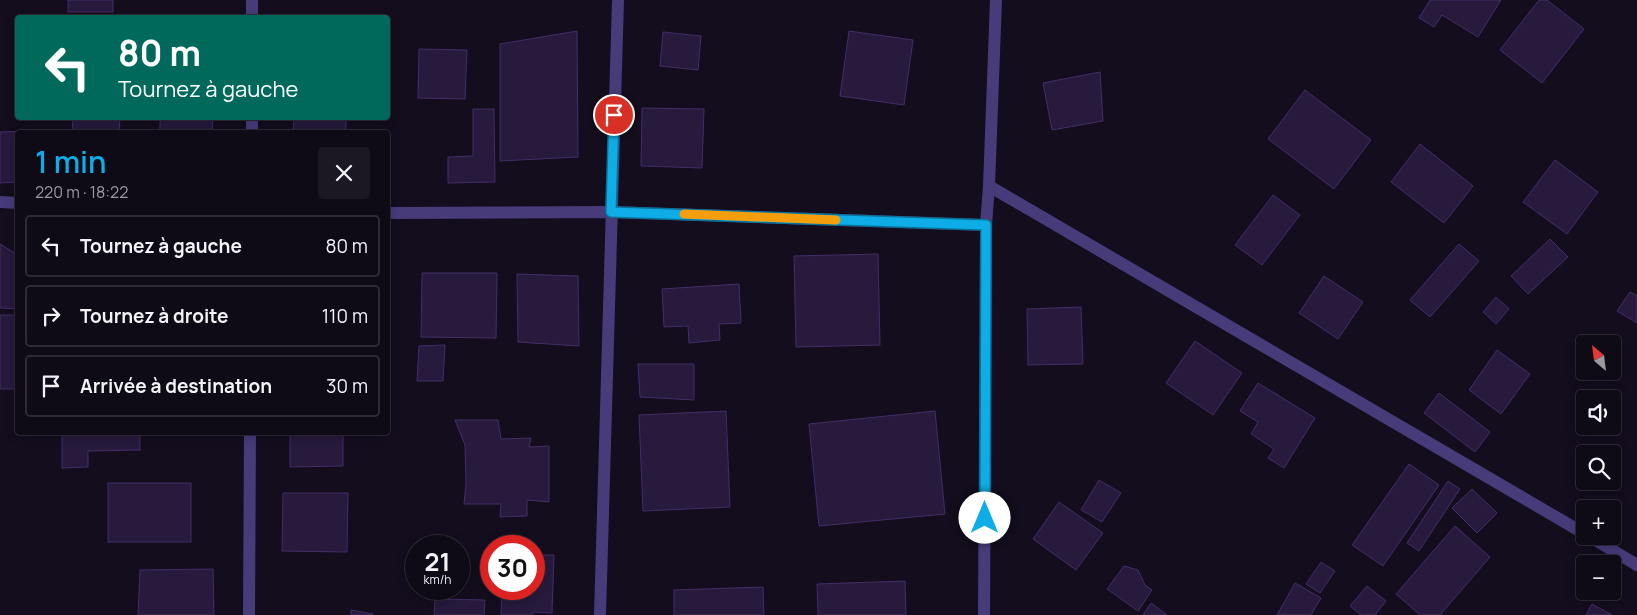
<!DOCTYPE html>
<html lang="fr">
<meta charset="utf-8">
<style>
:root{--surface:#0e0a16;--page:#1c1823;--text:#f1f3f6;--muted:#9b9aa1;--line:#2e2b35;--accent:#0eade7}
body{margin:0;font-family:Manrope,sans-serif;background:var(--page);color:var(--text);height:100vh;display:flex;flex-direction:column;font-size:19px;white-space:nowrap}
*{box-sizing:border-box;margin:0}
p{font-size:16px;color:var(--muted)}
.icon{flex:none;width:28px;height:28px;fill:none;stroke:currentColor;stroke-width:2;stroke-linecap:round;stroke-linejoin:round}
.map{position:relative;flex:1;overflow:hidden}
.panel{position:absolute;left:15px;top:130px;width:375px;height:305px;display:flex;flex-direction:column;background:var(--surface);border-radius:5px;box-shadow:0 2px 12px #0003,0 0 0 1px var(--line)}
.panel>*{flex:none}
.guide{position:absolute;left:15px;top:15px;width:375px;height:105px;border-radius:5px;box-shadow:0 2px 12px #0003,0 0 0 1px var(--line);background:#00695c;color:#fff;overflow:hidden}
.needle{width:32px;rotate:332deg}
.tools{position:absolute;left:1576px;top:335px;display:grid;gap:10px}
.tools a{display:grid;place-items:center;width:45px;height:45px;border-radius:5px;background:var(--surface);box-shadow:0 2px 12px #0003,0 0 0 1px var(--line);font-size:25px}
.speed{position:absolute;left:405px;top:535px;display:flex;gap:10px;font-size:25px;font-weight:700;text-align:center}
.speed>*{display:grid;place-content:center;width:65px;height:65px;border-radius:50%;background:var(--surface);box-shadow:0 2px 12px #0003,0 0 0 1px var(--line);line-height:1}
.speed small{font-size:12px;font-weight:400}
.speed .limit{border:8px solid #d22;background:#fff;color:#111}
.pin{position:absolute;display:grid;place-items:center;width:42px;height:42px;color:#fff;margin:-21px;border:2px solid #fff;border-radius:50%;box-shadow:0 1px 5px #0007}
.me{position:absolute;width:55px;margin:-28px;rotate:0deg;stroke-linejoin:round;filter:drop-shadow(0 0 4px #0008)}
.turn{display:flex;align-items:center;gap:18px;height:105px;padding:0 20px;font-size:22px}
.turn .icon{width:65px;height:65px;stroke-width:2.5}
.turn b{display:block;font-size:35px;line-height:42px}
.round{display:grid;place-items:center;flex:none;width:52px;height:52px;border-radius:5px;background:var(--page)}
.headline{display:flex;align-items:center;justify-content:space-between;height:85px;padding:0 20px}
h1{font-size:30px;font-weight:600;line-height:38px;color:var(--accent)}
ul{padding:0;list-style:none}
li{display:flex;align-items:center;gap:15px;height:62px;margin:0 10px 8px;padding:0 10px;border:2px solid var(--line);border-radius:5px}
li div{flex:1}
li b{display:block;font-size:19px}
li em{font-style:normal}
.map>svg:first-child{display:block}
</style>
<div class="map">
<svg width="1637" height="615" viewBox="0 0 1637 615">
<rect width="100%" height="100%" fill="#130d1d"/>
<!-- building -->
<g fill="#271a3d" stroke="#432e68">
<rect x="68" y="0" width="45" height="12"/>
<polygon points="1430,0 1501,0 1478,37 1442,15 1434,27 1419,18"/>
<polygon points="1539,0 1547,0 1584,29 1542,83 1500,50"/>
<polygon points="577,31 578,157 500,161 500,44"/>
<polygon points="849,31 913,40 904,105 840,96"/>
<polygon points="663,32 701,36 698,70 660,66"/>
<polygon points="419,49 467,50 465,99 418,98"/>
<polygon points="1100,72 1103,121 1052,130 1043,83"/>
<polygon points="1305,90 1371,140 1334,189 1268,139"/>
<polygon points="642,108 704,109 702,168 641,166"/>
<polygon points="473,109 494,109 495,182 448,183 448,157 473,156"/>
<polygon points="73,118 120,118 119,132 72,132"/>
<polygon points="160,118 213,118 212,132 160,132"/>
<polygon points="294,118 346,118 346,132 293,132"/>
<polygon points="52,130 52,132 18,132 18,182 0,183 0,132"/>
<polygon points="1420,144 1473,186 1444,223 1391,182"/>
<polygon points="1555,160 1598,192 1567,234 1523,202"/>
<polygon points="1273,195 1300,215 1262,265 1235,245"/>
<polygon points="1550,239 1568,257 1528,294 1511,276"/>
<polygon points="0,244 18,255 18,309 0,308"/>
<polygon points="1459,244 1479,261 1430,317 1410,300"/>
<polygon points="878,254 880,345 796,347 794,256"/>
<polygon points="422,273 497,273 496,338 421,337"/>
<polygon points="517,274 578,276 579,346 518,342"/>
<polygon points="1324,276 1363,302 1338,339 1299,313"/>
<polygon points="739,284 741,323 719,324 720,340 689,343 688,326 664,327 662,289"/>
<polygon points="1630,292 1637,296 1637,323 1617,311"/>
<polygon points="1496,297 1509,309 1496,324 1483,312"/>
<polygon points="1081,307 1083,364 1028,365 1027,309"/>
<rect x="0" y="315" width="18" height="74"/>
<polygon points="1195,341 1242,373 1213,415 1166,383"/>
<polygon points="445,345 443,381 417,381 419,346"/>
<polygon points="1497,350 1530,374 1501,414 1469,390"/>
<polygon points="638,364 694,364 694,400 640,397"/>
<polygon points="1258,383 1315,418 1284,468 1268,458 1274,449 1251,434 1258,422 1240,411"/>
<polygon points="1439,393 1490,432 1475,452 1424,413"/>
<polygon points="726,411 730,507 643,511 639,415"/>
<polygon points="935,411 945,514 819,526 809,424"/>
<polygon points="455,420 498,420 501,439 531,438 529,447 549,446 549,502 527,500 527,516 500,517 501,504 464,504 466,484 465,445"/>
<polygon points="62,432 140,432 140,450 88,451 88,467 62,468"/>
<polygon points="290,432 343,432 343,466 290,467"/>
<polygon points="1409,464 1439,485 1383,566 1352,545"/>
<polygon points="1099,480 1121,493 1102,522 1081,510"/>
<polygon points="1448,481 1460,489 1419,551 1407,543"/>
<rect x="108" y="483" width="83" height="59"/>
<polygon points="1472,489 1497,513 1477,533 1452,508"/>
<polygon points="283,493 348,493 347,552 282,551"/>
<polygon points="1059,502 1103,533 1076,570 1033,539"/>
<polygon points="1455,526 1490,557 1440,615 1420,615 1396,594"/>
<polygon points="534,555 554,555 552,613 533,612 533,615 501,615 502,589 534,589"/>
<polygon points="1321,562 1335,571 1320,593 1306,584"/>
<polygon points="1124,566 1138,570 1145,585 1152,590 1138,611 1107,589"/>
<polygon points="213,569 214,615 138,615 140,570"/>
<polygon points="905,581 906,615 818,615 817,584"/>
<polygon points="1295,583 1321,598 1311,615 1277,615"/>
<polygon points="1367,586 1386,601 1375,615 1361,615 1350,606"/>
<polygon points="763,587 764,615 674,615 674,590"/>
<polygon points="435,599 485,600 484,615 434,615"/>
<polygon points="1151,603 1167,615 1143,615"/>
<polygon points="1592,604 1612,615 1586,615"/>
<polygon points="351,610 373,614 373,615 351,615"/>
</g>
<g fill="none" stroke-linecap="round" stroke-linejoin="round">
<!-- minor -->
<g stroke="#483b7a" stroke-width="12">
<polyline points="252,18 252,0"/>
<polyline points="252,132 252,118"/>
<polyline points="989,186 1585,534"/>
<polyline points="0,202 18,203"/>
<polyline points="388,213 611,212 986,225"/>
<polyline points="1589,536 1637,565"/>
<polyline points="249,615 250,432"/>
<polyline points="600,615 618,0"/>
<polyline points="984,615 986,225 989,186 996,0"/>
</g>
</g>
<g fill="none" stroke-linecap="round" stroke-linejoin="round">
<!-- route casing -->
<g stroke="#097096" stroke-width="12">
<polyline id="route" points="614,115 611,212 986,225 985,518"/>
</g>
<!-- route -->
<use href="#route" stroke="#0eade7" stroke-width="9"/>
<!-- slow -->
<polyline stroke="#f59e0b" stroke-width="9" points="684,214 836,220"/>
</g>
</svg>
<div class="tools">
<a><svg class="needle" viewBox="-14 -14 28 28"><path d="M0-13l5 13h-10z" fill="#e53935"/><path d="M0 13l5-13h-10z" fill="#9b9aa1"/></svg></a>
<a><svg class="icon" aria-label="sound" viewBox="0 0 24 24"><path d="M4 9h4l5-4v14l-5-4H4zM17 9q2 3 0 6"/></svg></a>
<a><svg class="icon" aria-label="search" viewBox="0 0 24 24"><circle cx="10" cy="10" r="6"/><path d="M15 15l6 6"/></svg></a>
<a>+</a>
<a>−</a>
</div>
<div class="speed"><div>21<small>km/h</small></div><div class="limit">30</div></div>
<div class="pin" style="left:614px;top:115px;background:#d93025"><svg class="icon" aria-label="arrive" viewBox="0 0 24 24"><path d="M6 21V4h12l-3 4 3 4H6"/></svg></div>
<svg class="me" style="left:985px;top:518px" viewBox="-20 -20 40 40"><circle r="19" fill="#fff"/><path d="M0-13L10 11 0 6-10 11z" fill="#0eade7"/></svg>
<div class="guide">
<div class="turn"><svg class="icon" aria-label="left" viewBox="0 0 24 24"><path d="M17 20v-9H6M10 6l-5 5 5 5"/></svg><div><b>80 m</b>Tournez à gauche</div></div>
</div>
<section class="panel">
<div class="headline"><div><h1>1 min</h1><p>220 m · 18:22</p></div><a class="round"><svg class="icon" aria-label="close" viewBox="0 0 24 24"><path d="M6 6l12 12M18 6L6 18"/></svg></a></div>
<ul>
<li><svg class="icon" aria-label="left" viewBox="0 0 24 24"><path d="M17 20v-9H6M10 6l-5 5 5 5"/></svg><div><b>Tournez à gauche</b></div><em>80 m</em></li>
<li><svg class="icon" aria-label="right" viewBox="0 0 24 24"><path d="M7 20v-9h11M14 6l5 5-5 5"/></svg><div><b>Tournez à droite</b></div><em>110 m</em></li>
<li><svg class="icon" aria-label="arrive" viewBox="0 0 24 24"><path d="M6 21V4h12l-3 4 3 4H6"/></svg><div><b>Arrivée à destination</b></div><em>30 m</em></li>
</ul>
</section>
</div>
